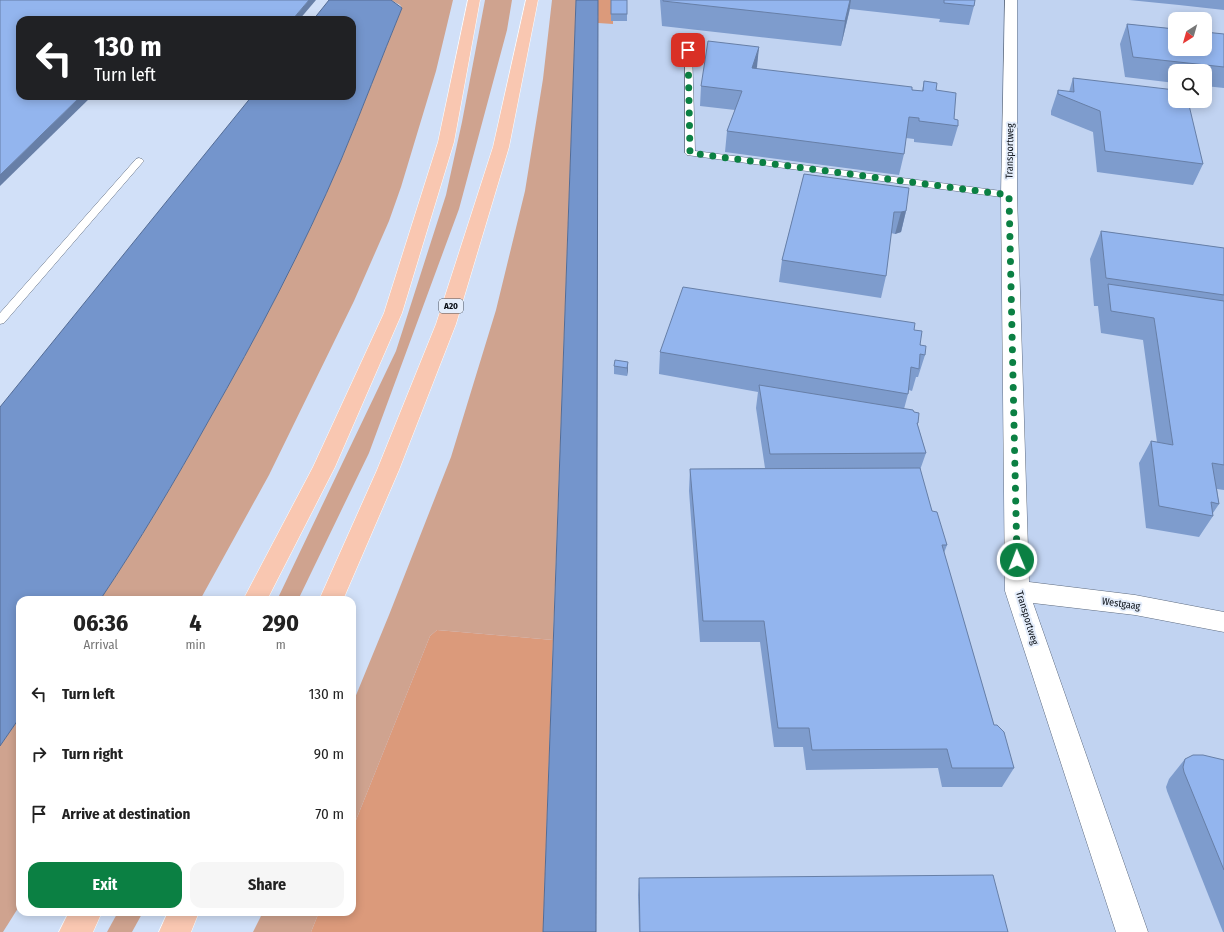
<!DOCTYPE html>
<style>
:root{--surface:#fff;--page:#f6f6f6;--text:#222;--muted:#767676;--accent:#0b8043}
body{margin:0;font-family:"Fira Sans Condensed",sans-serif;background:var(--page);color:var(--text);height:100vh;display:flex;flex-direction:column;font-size:15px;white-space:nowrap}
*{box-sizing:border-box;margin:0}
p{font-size:13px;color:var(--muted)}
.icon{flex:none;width:22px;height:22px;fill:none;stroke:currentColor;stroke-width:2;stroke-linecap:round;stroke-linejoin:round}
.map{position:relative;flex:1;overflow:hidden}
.details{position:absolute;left:16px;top:596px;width:340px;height:320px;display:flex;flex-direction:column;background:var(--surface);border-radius:12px;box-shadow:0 2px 10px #0003}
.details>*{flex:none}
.guide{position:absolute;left:16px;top:16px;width:340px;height:84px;border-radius:12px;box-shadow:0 2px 10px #0003;background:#202124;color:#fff;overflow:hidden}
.needle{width:26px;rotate:217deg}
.fabs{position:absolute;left:1168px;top:12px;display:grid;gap:8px}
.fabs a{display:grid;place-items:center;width:44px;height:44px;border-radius:8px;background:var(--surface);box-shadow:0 2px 10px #0003;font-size:20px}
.pin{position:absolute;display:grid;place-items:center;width:34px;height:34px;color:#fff;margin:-17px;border-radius:8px;box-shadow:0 2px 6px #0006}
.me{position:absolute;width:44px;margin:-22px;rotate:359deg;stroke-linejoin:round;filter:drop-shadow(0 0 3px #0008)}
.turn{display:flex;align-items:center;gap:14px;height:84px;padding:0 12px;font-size:18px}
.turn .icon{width:52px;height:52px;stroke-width:2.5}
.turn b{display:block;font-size:28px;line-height:34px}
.eta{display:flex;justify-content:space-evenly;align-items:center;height:68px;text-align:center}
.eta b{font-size:24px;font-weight:700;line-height:28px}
.button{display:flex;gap:8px;margin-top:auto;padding:8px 12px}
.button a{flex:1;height:46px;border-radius:12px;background:var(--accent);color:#fff;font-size:16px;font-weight:700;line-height:46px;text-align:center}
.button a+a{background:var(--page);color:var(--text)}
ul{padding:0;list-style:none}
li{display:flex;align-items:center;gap:12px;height:60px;padding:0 12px}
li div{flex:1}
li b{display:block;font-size:15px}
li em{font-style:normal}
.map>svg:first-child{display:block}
</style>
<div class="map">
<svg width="1224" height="932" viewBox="0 0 1224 932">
<rect width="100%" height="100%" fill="#d1e0f8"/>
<!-- built -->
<path fill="#c1d3f1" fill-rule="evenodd" d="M583,0H1224V932H567ZM1175,19H1205V49H1175ZM1175,71H1205V101H1175Z"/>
<!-- green -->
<g fill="#cfa38f">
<path d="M391,0H453L436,71L401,187L389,221L354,301L269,475L200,600H100C139,542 175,481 209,420C257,336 303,249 341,160C362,110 381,59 402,8L400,5Z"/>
<polygon points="485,0 512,0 507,30 459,209 369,453 298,600 277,600 396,351 446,195 462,122"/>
<polygon points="552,0 576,0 553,640 437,630 430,636 352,830 352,705 389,615 451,457 496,310 525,191 543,79"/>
<polygon points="20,717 20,905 3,932 0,932 0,746"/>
<polygon points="118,912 143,912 132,932 107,932"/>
<polygon points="263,912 319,912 311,932 253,932"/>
</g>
<!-- forest -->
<g fill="#db9a7b">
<polygon points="598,0 613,0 613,24 598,23"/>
<polygon points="437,630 553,640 543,932 311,932 319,912 352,912 352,830 430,636"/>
</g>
<!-- water -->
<g fill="#7495cc" stroke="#546c95">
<path d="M329,0H391L402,8C381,59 362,110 341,160C303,249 257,336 209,420C175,481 139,542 100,600H20V717L0,746V407L252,96H352V20H313Z"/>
<polygon points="576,0 598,0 596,932 543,932"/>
</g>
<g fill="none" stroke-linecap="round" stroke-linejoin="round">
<!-- lane casing -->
<g stroke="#5f6c80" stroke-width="1">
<g id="lane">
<polygon points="685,48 688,48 692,50 695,151 1009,192 1014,195 1009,198 687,155 685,153"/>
<polygon points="139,158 142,159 144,161 142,163 4,323 0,324 0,313 136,159"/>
</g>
</g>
<!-- street casing -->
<g stroke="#5f6c80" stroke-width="1">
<polygon id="street" points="1005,0 1017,0 1017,195 1029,582 1135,595 1224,612 1224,632 1135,615 1033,603 1148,932 1116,932 1005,591 1001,195"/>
</g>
<!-- highway casing -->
<g stroke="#fff" stroke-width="1">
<g id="highway">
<polygon points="468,0 480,0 454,142 402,313 335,467 267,600 243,600 313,467 384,313 438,142"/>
<polygon points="526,0 538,0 509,147 456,324 399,470 343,600 319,600 377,470 436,324 493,147"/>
<polygon points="69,912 102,912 93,932 59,932"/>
<polygon points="168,912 199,912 191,932 159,932"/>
</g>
</g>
<!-- lane -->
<use href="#lane" fill="#fff" fill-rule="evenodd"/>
<!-- street -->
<use href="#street" fill="#fff" fill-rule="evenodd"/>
<!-- highway -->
<use href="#highway" fill="#f9c7b1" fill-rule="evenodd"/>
</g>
<!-- wall -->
<g fill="#7e9ccd">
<rect x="611" y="0" width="16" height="21"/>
<polygon points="660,0 975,0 974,6 969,25 939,22 940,19 850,9 841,46 662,26"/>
<polygon points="1129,0 1224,0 1224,10 1179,5"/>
<polygon points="1127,24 1224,34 1224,88 1205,86 1205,71 1175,71 1175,83 1125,77 1120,44"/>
<polygon points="759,47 756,69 922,91 924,81 936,90 958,126 952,146 914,142 914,139 906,138 904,154 899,175 725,152 727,131 735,110 700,106 701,86"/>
<polygon points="1073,78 1203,164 1193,185 1097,172 1093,132 1051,115 1051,111 1058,90 1069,92"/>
<polygon points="210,96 236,96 234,98"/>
<polygon points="804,174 906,211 901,232 895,234 891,233 886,276 881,298 779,282 782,260"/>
<polygon points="1101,231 1224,248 1224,490 1217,489 1219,504 1213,513 1213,516 1199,537 1146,528 1139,463 1151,441 1157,442 1143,340 1101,333 1098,306 1094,306 1090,259"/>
<polygon points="914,330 925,355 918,377 916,377 912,391 909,390 908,394 904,409 918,423 918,426 926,453 920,470 932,511 947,545 944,553 994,725 1014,768 1002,787 942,787 938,768 806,770 803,747 774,747 760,642 700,642 689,491 690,469 765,468 756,408 758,392 659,374 660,352"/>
<polygon points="628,362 628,370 627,376 614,374 614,366"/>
<polygon points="1185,759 1224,760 1224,932 1223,932 1167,791 1166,787 1169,779"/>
<polygon points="639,878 1008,932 639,932 638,895"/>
</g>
<!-- shaded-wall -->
<g fill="#677fa7">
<polygon points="309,0 316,0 299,20 292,20"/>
<polygon points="850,0 851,0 849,12 841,46 845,21"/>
<polygon points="759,47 757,67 750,88 752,68"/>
<polygon points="81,96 92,96 0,186 0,175"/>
<polygon points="906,211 901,232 895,234 901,212"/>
<polygon points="628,362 628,370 627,376 627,368"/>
</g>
<!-- building -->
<g fill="#93b5ee" stroke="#677fa7">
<polygon points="0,0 309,0 292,20 20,20 20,96 81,96 0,175"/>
<rect x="611" y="0" width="16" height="14"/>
<polygon points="663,0 850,0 845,21 663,1"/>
<polygon points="944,0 975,0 974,6 944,3"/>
<polygon points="1127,24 1175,29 1175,49 1205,49 1205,32 1224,34 1224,67 1133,57"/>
<polygon points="708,41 759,47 752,68 912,87 912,90 923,91 924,81 937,83 936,90 956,93 954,119 958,120 958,126 919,121 919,118 909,117 904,154 727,131 742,91 701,86"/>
<polygon points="1073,78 1175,90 1175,101 1188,101 1203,164 1105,151 1100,111 1058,94 1058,90 1074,92"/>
<polygon points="804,174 909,188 906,211 901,212 894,212 886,276 782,260"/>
<polygon points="1101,231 1224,248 1224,295 1106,278"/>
<polygon points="1108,284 1224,301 1224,465 1212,463 1219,504 1211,502 1213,516 1159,506 1151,441 1173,445 1154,318 1111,311"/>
<polygon points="683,287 915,323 914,330 922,331 920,345 926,346 925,355 920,354 919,369 911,367 908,394 660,352"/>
<polygon points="615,360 628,362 627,368 614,366"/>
<polygon points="759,385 913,410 914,412 919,413 918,423 917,423 926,453 770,454"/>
<polygon points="920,468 932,511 937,512 947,545 942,545 994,725 997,725 1004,732 1014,768 952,768 947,749 812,750 809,728 778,728 764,621 703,621 690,469"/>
<polygon points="1193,755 1203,755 1224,760 1224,870 1184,772 1183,767 1185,759"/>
<polygon points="993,875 1008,932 640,932 639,878"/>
</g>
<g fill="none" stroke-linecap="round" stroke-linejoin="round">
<!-- route -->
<polyline stroke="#0b8043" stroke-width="7" stroke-dasharray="0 12.6" points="688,50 690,153 1009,195 1017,560"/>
</g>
<g text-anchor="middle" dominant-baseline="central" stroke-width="4" stroke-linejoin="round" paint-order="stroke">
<!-- shield labels -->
<rect fill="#e4edfb" stroke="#4b515a" stroke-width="1" x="439" y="299" width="24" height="14" rx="3"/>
<g font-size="9" font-weight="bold" fill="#090e15">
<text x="451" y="306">A20</text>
</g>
<!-- street labels -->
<g font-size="10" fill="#090e15" stroke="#e4edfb">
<text transform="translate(1010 151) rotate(-89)">Transportweg</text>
<text transform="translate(1121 604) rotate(8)">Westgaag</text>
<text transform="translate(1027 618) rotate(73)">Transportweg</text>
</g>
</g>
</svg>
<div class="fabs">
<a><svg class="needle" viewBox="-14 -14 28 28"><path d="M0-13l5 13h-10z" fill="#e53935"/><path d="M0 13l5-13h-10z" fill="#767676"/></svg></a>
<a><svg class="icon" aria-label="search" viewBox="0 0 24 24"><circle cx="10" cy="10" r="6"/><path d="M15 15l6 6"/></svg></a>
</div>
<div class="pin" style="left:688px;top:50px;background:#d93025"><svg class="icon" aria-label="arrive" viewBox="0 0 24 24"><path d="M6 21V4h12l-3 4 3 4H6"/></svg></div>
<svg class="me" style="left:1017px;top:560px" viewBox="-20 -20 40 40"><circle r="17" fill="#0b8043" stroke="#fff" stroke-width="3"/><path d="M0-11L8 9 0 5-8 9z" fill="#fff"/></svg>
<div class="guide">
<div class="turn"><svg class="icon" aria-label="left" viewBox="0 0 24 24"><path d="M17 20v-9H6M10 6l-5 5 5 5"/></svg><div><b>130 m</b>Turn left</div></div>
</div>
<section class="details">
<div class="eta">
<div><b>06:36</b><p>Arrival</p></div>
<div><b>4</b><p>min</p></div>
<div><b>290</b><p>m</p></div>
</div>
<ul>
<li><svg class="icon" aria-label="left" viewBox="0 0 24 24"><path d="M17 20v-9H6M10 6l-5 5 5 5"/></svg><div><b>Turn left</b></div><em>130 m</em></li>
<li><svg class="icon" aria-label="right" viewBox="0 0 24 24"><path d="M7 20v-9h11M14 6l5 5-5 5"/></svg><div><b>Turn right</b></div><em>90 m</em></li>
<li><svg class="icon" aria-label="arrive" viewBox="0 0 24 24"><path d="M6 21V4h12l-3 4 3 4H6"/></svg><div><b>Arrive at destination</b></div><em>70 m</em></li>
</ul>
<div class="button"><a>Exit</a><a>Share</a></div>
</section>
</div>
